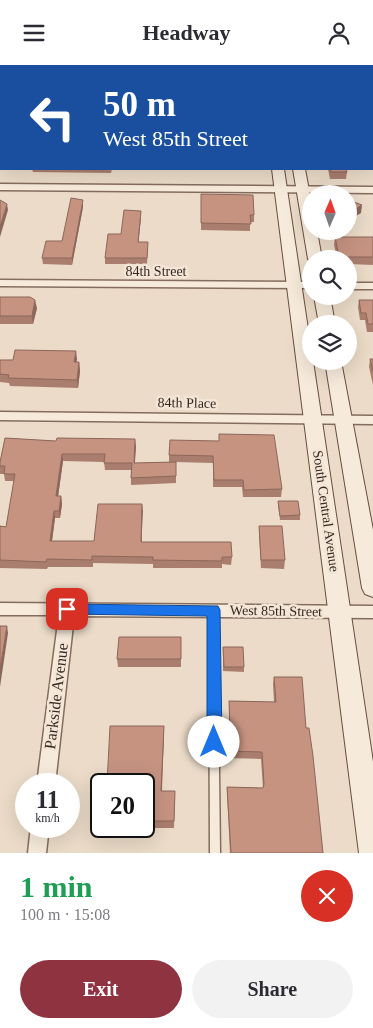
<!DOCTYPE html>
<meta charset="utf-8">
<style>
:root{--surface:#fff;--page:#f2f2f3;--text:#2b2b33;--muted:#7c7c81;--accent:#8f3341}
body{margin:0;font-family:"Times New Roman",serif;background:var(--page);color:var(--text);height:100vh;display:flex;flex-direction:column;font-size:19px;white-space:nowrap}
*{box-sizing:border-box;margin:0}
p{font-size:16px;color:var(--muted)}
.icon{flex:none;width:28px;height:28px;fill:none;stroke:currentColor;stroke-width:2;stroke-linecap:round;stroke-linejoin:round}
.map{position:relative;height:788px;overflow:hidden}
.drawer{display:flex;flex-direction:column;background:var(--surface);flex:1}
.drawer>*{flex:none}
.banner{position:absolute;left:0px;top:0px;width:374px;height:105px;box-shadow:0 5px 20px #0002;background:#1a4fa0;color:#fff;overflow:hidden}
.needle{width:32px;rotate:2deg}
.fabs{position:absolute;left:302px;top:120px;display:grid;gap:10px}
.fabs a{display:grid;place-items:center;width:55px;height:55px;border-radius:50%;background:var(--surface);box-shadow:0 5px 20px #0002;font-size:25px}
.speed{position:absolute;left:15px;top:708px;display:flex;gap:10px;font-size:25px;font-weight:700;text-align:center}
.speed>*{display:grid;place-content:center;width:65px;height:65px;border-radius:50%;background:var(--surface);box-shadow:0 5px 20px #0002;line-height:1}
.speed small{font-size:12px;font-weight:400}
.speed .limit{border:2px solid #111;border-radius:8px;background:#fff;color:#111}
.pin{position:absolute;display:grid;place-items:center;width:42px;height:42px;color:#fff;margin:-21px;border-radius:10px;box-shadow:0 2px 8px #0006}
.me{position:absolute;width:55px;margin:-28px;rotate:0deg;stroke-linejoin:round;filter:drop-shadow(0 0 4px #0008)}
.turn{display:flex;align-items:center;gap:18px;height:105px;padding:0 20px;font-size:22px}
.turn .icon{width:65px;height:65px;stroke-width:2.5}
.turn b{display:block;font-size:35px;line-height:42px}
.round{display:grid;place-items:center;flex:none;width:52px;height:52px;border-radius:26px;background:var(--page)}
.overview{display:flex;align-items:center;justify-content:space-between;height:85px;padding:0 20px}
h1{font-size:30px;font-weight:600;line-height:38px;color:#1e9e55}
.action{display:flex;gap:10px;margin-top:auto;padding:10px 20px}
.action a{flex:1;height:58px;border-radius:30px;background:var(--accent);color:#fff;font-size:20px;font-weight:600;line-height:58px;text-align:center}
.action a+a{background:var(--page);color:var(--text)}
header{display:flex;justify-content:space-between;align-items:center;height:65px;padding:0 20px;background:var(--surface);font-size:22px;font-weight:600}
.map>svg:first-child{display:block}
</style>
<header><svg class="icon" aria-label="menu" viewBox="0 0 24 24"><path d="M4 6h16M4 12h16M4 18h16"/></svg>Headway<svg class="icon" aria-label="person" viewBox="0 0 24 24"><circle cx="12" cy="8" r="4"/><path d="M4 21q1-7 8-7t8 7"/></svg></header>
<div class="map">
<svg width="373" height="788" viewBox="0 0 373 788">
<rect width="100%" height="100%" fill="#ebdbc8"/>
<g fill="none" stroke-linecap="round" stroke-linejoin="round">
<!-- lane casing -->
<g stroke="#856d5e" stroke-width="3">
<g id="lane">
<rect x="0" y="17" width="1" height="2"/>
<polygon points="213,542 216,543 217,545 220,788 210,788 209,545 210,543"/>
</g>
</g>
<!-- street casing -->
<g stroke="#856d5e" stroke-width="3">
<g id="street">
<polygon points="0,119 373,122 373,128 0,125"/>
<polygon points="0,215 311,217 311,223 0,221"/>
<rect x="349" y="218" width="24" height="6"/>
<polygon points="0,347 373,351 373,359 0,355"/>
<polygon points="0,538 373,541 373,553 74,551 55,719 37,719 59,550 0,550"/>
<polygon points="31,761 49,761 46,788 28,788"/>
</g>
</g>
<!-- secondary casing -->
<g stroke="#674f41" stroke-width="2">
<g id="secondary">
<rect x="259" y="0" width="10" height="1"/>
<rect x="277" y="0" width="10" height="1"/>
<rect x="0" y="46" width="1" height="6"/>
<rect x="372" y="48" width="1" height="6"/>
<polygon points="272,104 284,104 311,284 311,296 313,296 373,697 373,788 359,788"/>
<polygon points="293,104 305,104 311,136 311,166 317,166 322,194 311,194 311,197 308,194"/>
<polygon points="314,231 330,231 335,259 319,259"/>
<polygon points="325,296 341,296 373,465 373,532 365,529 362,523"/>
</g>
</g>
<!-- lane -->
<use href="#lane" fill="#f6eada" fill-rule="evenodd"/>
<!-- street -->
<use href="#street" fill="#f6eada" fill-rule="evenodd"/>
<!-- secondary -->
<use href="#secondary" fill="#f6eada" fill-rule="evenodd"/>
</g>
<!-- wall -->
<g fill="#aa7e6f">
<polygon points="369,0 373,0 373,40 372,1 369,1"/>
<rect x="0" y="54" width="1" height="23"/>
<polygon points="32,104 112,104 111,108 33,107"/>
<polygon points="328,104 346,104 347,107 346,114 330,114"/>
<polygon points="201,129 254,150 254,157 250,157 250,166 201,165"/>
<polygon points="83,142 72,200 43,199 42,193 62,176"/>
<polygon points="141,152 138,177 148,183 147,199 105,199 105,193 121,169"/>
<polygon points="335,172 373,172 373,200 349,199 349,194 337,194 334,180"/>
<polygon points="0,232 37,243 33,259 0,259"/>
<polygon points="359,235 373,235 373,267 367,267 365,255 360,255 358,242"/>
<polygon points="77,294 76,297 79,297 80,306 78,323 10,321 9,318 0,317 0,295"/>
<polygon points="370,294 373,294 373,320 369,302"/>
<polygon points="219,369 282,424 281,432 243,432 242,422 213,422 213,398 176,397 176,418 131,420 131,405 105,405 104,397 63,396 58,431 61,431 62,439 60,453 55,453 52,476 94,476 142,439 142,477 232,492 231,500 222,499 222,503 153,503 153,499 93,498 93,502 48,502 47,504 0,503 0,461 6,462 14,416 5,416 4,409 0,409 0,397 5,373 136,381 135,398 169,397 169,390 219,376"/>
<polygon points="278,436 300,450 300,455 280,455 278,440"/>
<polygon points="259,461 285,495 284,504 261,503 259,469"/>
<polygon points="181,572 181,602 118,602 117,594"/>
<polygon points="223,582 244,602 244,607 223,606"/>
<polygon points="274,612 306,663 323,788 230,788 227,728 227,722 263,723 261,694 225,693 226,666 229,666 229,636 274,637 273,619"/>
<polygon points="164,669 162,726 175,733 174,763 146,763 146,768 105,768 104,761 144,761"/>
</g>
<!-- shaded-wall -->
<g fill="#8b675a">
<polygon points="83,135 83,142 72,200 72,193"/>
<polygon points="7,139 8,145 0,172 0,162"/>
<polygon points="362,140 361,148 349,155 349,148"/>
<polygon points="141,146 141,152 138,183 138,177"/>
<polygon points="35,235 37,243 33,259 32,251"/>
<polygon points="76,286 77,294 75,306 74,297"/>
<polygon points="79,297 80,306 78,323 77,315"/>
<polygon points="135,374 136,381 134,405 134,398"/>
<polygon points="62,389 63,396 57,439 56,431"/>
<polygon points="61,431 62,439 60,453 59,446"/>
<polygon points="142,439 143,446 141,484 141,477"/>
<polygon points="54,446 55,453 51,483 50,476"/>
<polygon points="7,561 8,568 0,622 0,604"/>
<polygon points="164,661 164,669 161,733 161,726"/>
</g>
<!-- building -->
<g fill="#c69381" stroke="#8b675a">
<rect x="9" y="0" width="232" height="1"/>
<rect x="309" y="0" width="37" height="1"/>
<rect x="372" y="9" width="1" height="24"/>
<rect x="0" y="54" width="1" height="16"/>
<polygon points="330,104 346,104 347,107 331,107"/>
<polygon points="201,129 253,130 254,150 250,150 251,159 201,158"/>
<polygon points="71,133 83,135 72,193 42,193 46,176 62,176"/>
<polygon points="0,135 7,139 0,162"/>
<polygon points="349,135 362,140 349,148"/>
<polygon points="124,145 141,146 138,177 148,177 147,193 105,193 108,169 121,169"/>
<polygon points="335,172 373,172 373,192 339,192"/>
<polygon points="0,232 30,232 35,235 32,251 0,251"/>
<polygon points="359,235 373,235 373,259 368,259 366,248 361,248"/>
<polygon points="15,285 76,286 74,297 79,297 77,315 8,313 9,310 0,309 0,295 13,295"/>
<polygon points="370,294 373,294 373,306"/>
<polygon points="219,369 274,370 282,424 244,425 243,415 214,415 213,391 169,390 170,375 219,376"/>
<polygon points="5,373 56,376 57,373 135,374 134,398 176,397 176,411 131,413 132,398 104,398 105,389 62,389 56,431 61,431 59,446 54,446 50,476 94,476 98,439 142,439 141,477 231,477 232,492 222,492 222,496 153,495 153,492 92,491 92,495 47,494 46,497 0,495 0,461 6,462 15,409 4,409 5,401 0,401 0,397"/>
<polygon points="278,436 298,436 300,450 280,451"/>
<polygon points="259,461 282,461 285,495 261,495"/>
<polygon points="0,561 7,561 0,604"/>
<polygon points="119,572 181,572 181,594 117,594"/>
<polygon points="223,582 243,582 244,602 224,602"/>
<polygon points="274,612 302,612 306,663 309,663 313,691 323,788 231,788 227,722 263,723 264,719 262,687 226,686 226,666 230,666 229,636 276,637"/>
<polygon points="110,661 164,661 161,726 175,726 174,756 146,756 146,761 144,761 144,719 107,719"/>
</g>
<!-- route -->
<polygon fill="#1a73e8" stroke="#114b97" points="67,539 218,541 220,545 222,677 220,682 214,684 209,682 207,677 207,551 67,549 62,548 60,544 62,540"/>
<g text-anchor="middle" dominant-baseline="central" stroke-width="5" stroke-linejoin="round" paint-order="stroke">
<!-- street labels -->
<g font-size="14" fill="#372821" stroke="#f3e6d7">
<text x="156" y="206">84th Street</text>
<text transform="translate(187 338) rotate(1)">84th Place</text>
<text transform="translate(326 446) rotate(82)">South Central Avenue</text>
<text transform="translate(276 546) rotate(1)">West 85th Street</text>
</g>
<!-- near-street labels -->
<g font-size="16" fill="#372821" stroke="#f3e6d7">
<text transform="translate(56 631) rotate(-83)">Parkside Avenue</text>
</g>
</g>
</svg>
<div class="fabs">
<a><svg class="needle" viewBox="-14 -14 28 28"><path d="M0-13l5 13h-10z" fill="#e53935"/><path d="M0 13l5-13h-10z" fill="#7c7c81"/></svg></a>
<a><svg class="icon" aria-label="search" viewBox="0 0 24 24"><circle cx="10" cy="10" r="6"/><path d="M15 15l6 6"/></svg></a>
<a><svg class="icon" aria-label="layers" viewBox="0 0 24 24"><path d="M12 4l9 5-9 5-9-5zM3 14l9 5 9-5"/></svg></a>
</div>
<div class="speed"><div>11<small>km/h</small></div><div class="limit">20</div></div>
<div class="pin" style="left:67px;top:544px;background:#d93025"><svg class="icon" aria-label="arrive" viewBox="0 0 24 24"><path d="M6 21V4h12l-3 4 3 4H6"/></svg></div>
<svg class="me" style="left:214px;top:677px" viewBox="-20 -20 40 40"><circle r="19" fill="#fff"/><path d="M0-13L10 11 0 6-10 11z" fill="#1a73e8"/></svg>
<div class="banner">
<div class="turn"><svg class="icon" aria-label="left" viewBox="0 0 24 24"><path d="M17 20v-9H6M10 6l-5 5 5 5"/></svg><div><b>50 m</b>West 85th Street</div></div>
</div>
</div>
<section class="drawer">
<div class="overview"><div><h1>1 min</h1><p>100 m · 15:08</p></div><a class="round" style="background:#d93025;color:#fff"><svg class="icon" aria-label="close" viewBox="0 0 24 24"><path d="M6 6l12 12M18 6L6 18"/></svg></a></div>
<div class="action"><a>Exit</a><a>Share</a></div>
</section>
